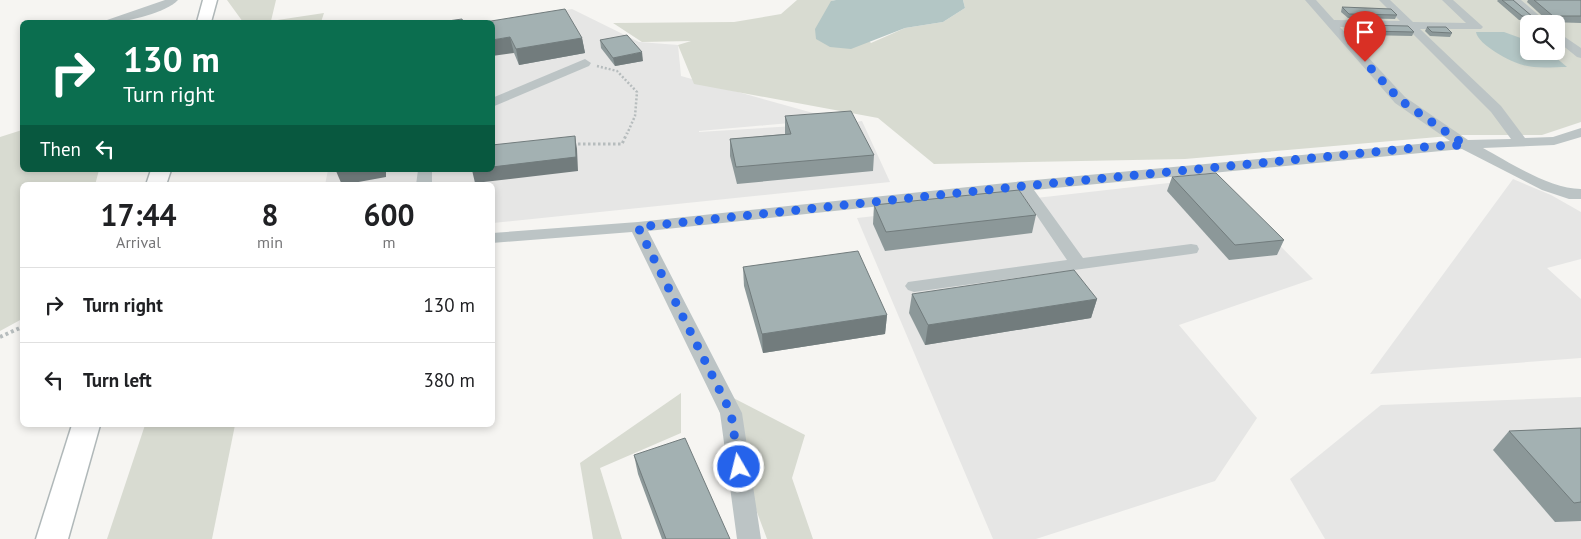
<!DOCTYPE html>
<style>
:root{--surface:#fff;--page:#f2f2f2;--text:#202124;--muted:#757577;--line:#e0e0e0}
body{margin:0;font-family:"PT Sans",sans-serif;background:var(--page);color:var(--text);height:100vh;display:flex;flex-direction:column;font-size:19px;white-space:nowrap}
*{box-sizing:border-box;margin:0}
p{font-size:16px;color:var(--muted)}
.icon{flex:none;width:28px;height:28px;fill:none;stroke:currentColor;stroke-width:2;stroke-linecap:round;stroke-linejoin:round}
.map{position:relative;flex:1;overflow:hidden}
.drawer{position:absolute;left:20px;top:182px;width:475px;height:245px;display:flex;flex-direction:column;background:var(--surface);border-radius:8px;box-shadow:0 2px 8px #0003}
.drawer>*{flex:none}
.top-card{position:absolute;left:20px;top:20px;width:475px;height:152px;border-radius:8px;box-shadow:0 2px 8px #0003;background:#0b6e4f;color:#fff;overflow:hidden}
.tools{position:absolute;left:1520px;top:15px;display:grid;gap:10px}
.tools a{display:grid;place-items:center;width:45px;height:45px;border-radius:8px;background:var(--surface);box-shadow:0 2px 8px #0003;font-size:25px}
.pin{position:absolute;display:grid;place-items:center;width:42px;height:42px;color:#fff;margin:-51px -21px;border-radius:50% 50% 50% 0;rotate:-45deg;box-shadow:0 0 5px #0007}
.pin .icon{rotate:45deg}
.me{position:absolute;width:55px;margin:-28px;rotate:352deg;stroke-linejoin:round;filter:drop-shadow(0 0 4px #0008)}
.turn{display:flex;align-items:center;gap:18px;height:105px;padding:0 20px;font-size:22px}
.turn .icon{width:65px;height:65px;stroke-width:2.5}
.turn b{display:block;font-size:35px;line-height:42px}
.then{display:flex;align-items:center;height:48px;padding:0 20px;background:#0003;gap:10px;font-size:19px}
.eta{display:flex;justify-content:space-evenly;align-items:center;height:85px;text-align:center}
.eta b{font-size:30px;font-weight:700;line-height:35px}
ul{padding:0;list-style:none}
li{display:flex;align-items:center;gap:15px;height:75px;padding:0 20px;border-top:1px solid var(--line)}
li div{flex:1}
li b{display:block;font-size:19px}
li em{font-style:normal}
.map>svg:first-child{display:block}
</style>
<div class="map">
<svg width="1581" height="539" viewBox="0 0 1581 539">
<rect width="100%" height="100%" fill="#f6f5f2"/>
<!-- built -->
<g fill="#e6e6e5" fill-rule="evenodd">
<path d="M572,9L639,42L678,45L681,76L849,123L862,121L890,182L493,223L492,185H325L328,170H492V22H488ZM813,121L843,123L699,132V131Z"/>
<polygon points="1213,178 1313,279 1179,325 1257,418 1215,481 1036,539 993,539 857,218"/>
<polygon points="1513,179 1551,195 1581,212 1581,259 1547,268 1581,299 1581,358 1370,374"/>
<polygon points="1581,397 1581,539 1325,539 1290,479 1381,405"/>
</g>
<!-- green -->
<g fill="#d8dbd1" fill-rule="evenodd">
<polygon points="227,0 276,0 271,21 324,13 321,22 243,22"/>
<path d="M797,0H836L831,1L871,43L905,28L943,22L965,8L963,0H1581V122L1542,135H1461L1185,159L934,164L878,118L694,84L678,45L691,41L642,42L613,23L734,22L781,14ZM1529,24H1556V51H1529Z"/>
<polygon points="22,130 22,170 99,170 95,185 22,185 22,319 0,331 0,137"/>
<polygon points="710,386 805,435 792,478 813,539 767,539"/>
<polygon points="681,393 681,433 600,468 622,539 593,539 580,463"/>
<polygon points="145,425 235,425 212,539 107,539"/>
</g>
<!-- water -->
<g fill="#b3c6c5">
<polygon points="836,0 963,0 965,8 943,22 905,28 851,49 830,47 816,39 815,29 831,1"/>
<path d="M1476,32H1504L1529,41V51H1548L1567,67C1553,67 1536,69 1523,65C1511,62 1478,45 1476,32Z"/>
</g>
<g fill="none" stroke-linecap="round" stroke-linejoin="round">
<!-- major casing -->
<g stroke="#b0b8b9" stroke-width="3">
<g id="major">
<polygon points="203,0 217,0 211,22 197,22"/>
<polygon points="151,170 171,170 166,185 146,185"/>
<polygon points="72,425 100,425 68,539 36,539"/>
</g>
</g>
<!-- path-far2 -->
<polyline stroke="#b6bcbd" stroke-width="2.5" stroke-dasharray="2 2" stroke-linecap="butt" points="597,66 617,71 637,92 635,116 627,134"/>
<!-- path-far1 -->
<polyline stroke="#b6bcbd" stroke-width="3" stroke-dasharray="2.5 2.5" stroke-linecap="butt" points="573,144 622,144 627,133"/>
<!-- path -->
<polyline stroke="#b6bcbd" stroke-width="4" stroke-dasharray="3 3" stroke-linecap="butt" points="0,337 22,327"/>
<!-- minor -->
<g fill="#bcc4c5" fill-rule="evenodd">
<path d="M165,0H178C166,13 122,24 105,22L107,20Z"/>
<path d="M1305,0H1316L1334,20L1400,21L1379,0H1390L1413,22L1466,23L1442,0H1453L1481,25L1483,27L1481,29H1420L1501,106L1525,138L1553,137L1581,128V137L1554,145L1483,148C1511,163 1549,189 1581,189V199H1569L1542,190L1462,149L1034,190L1083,258L1191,244L1197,245L1199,249L1197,253L1191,254L914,292L908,290L905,286L908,282L1067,260L1020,191L648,231L742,413L761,539H737L720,413L632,232L492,243V233L638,222L1024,181L1450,141L1395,103ZM1340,27L1407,28L1491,112L1511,139L1468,140L1405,97Z"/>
<polygon points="1509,0 1521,0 1549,24 1537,24"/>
<polygon points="1556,31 1581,48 1581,58 1577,57 1556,40"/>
<polygon points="585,59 591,63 589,66 492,107 492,98"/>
<polygon points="418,170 432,170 432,185 416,185"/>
</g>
<!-- major -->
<use href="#major" fill="#fff" fill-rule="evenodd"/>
</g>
<!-- wall -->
<g fill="#8c9899">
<polygon points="1498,0 1513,0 1533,17 1531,21 1519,20 1497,1"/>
<polygon points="1528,0 1581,0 1581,23 1549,22 1527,2"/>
<polygon points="1342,7 1397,15 1395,19 1348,18 1341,12"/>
<polygon points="492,22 582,38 585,53 519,65 514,53"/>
<polygon points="1360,25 1414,32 1412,36 1364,35 1359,29"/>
<polygon points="1427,27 1452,33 1450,37 1430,36 1425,31"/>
<polygon points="600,40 643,61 615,66 601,48"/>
<polygon points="785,116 874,155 873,171 737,184 730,156 730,139 785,134"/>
<polygon points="1172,177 1284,240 1277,255 1229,260 1167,191"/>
<polygon points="874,205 1036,215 1032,233 885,251 873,224"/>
<polygon points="743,267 887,315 885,334 763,353 744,286"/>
<polygon points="912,294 1097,299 1091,318 925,345 909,313"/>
<polygon points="1581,428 1581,521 1555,522 1493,450 1509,431"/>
<polygon points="634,455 730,539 662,539 638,474"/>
</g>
<!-- shaded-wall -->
<g fill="#727c7d">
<polygon points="510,37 514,53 492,56 492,40"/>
<polygon points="582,38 585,53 519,65 516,49"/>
<polygon points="642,52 643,61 615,66 613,58"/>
<polygon points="575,136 577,149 578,171 475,183 472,170 492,170 492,167"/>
<polygon points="343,170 386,170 386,177 342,185 336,171"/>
<polygon points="1097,299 1091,318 925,345 928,325"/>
<polygon points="887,315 885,334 763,353 762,334"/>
</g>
<!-- building -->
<g fill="#a3b1b2" stroke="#727c7d">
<polygon points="1502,0 1513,0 1533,17 1522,16"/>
<polygon points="1534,0 1581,0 1581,16 1553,16"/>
<polygon points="1342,7 1391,9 1397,15 1349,14"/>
<polygon points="565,9 582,38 516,49 510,37 492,40 492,22 485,22"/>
<polygon points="462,19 463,22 441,22"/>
<polygon points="1360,25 1408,26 1414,32 1366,31"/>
<polygon points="1427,27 1446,27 1452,33 1432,32"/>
<polygon points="627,35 642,52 613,58 600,40"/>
<polygon points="851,111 874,155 736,167 730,139 791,134 785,116"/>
<polygon points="575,136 576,157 492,167 492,145"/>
<polygon points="1216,173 1284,240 1235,245 1172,177"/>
<polygon points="1019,190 1036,215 886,232 874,205"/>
<polygon points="858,251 887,315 762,334 743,267"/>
<polygon points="1074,270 1097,299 928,325 912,294"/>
<polygon points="1581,428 1581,502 1574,503 1509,431"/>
<polygon points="685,438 730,539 666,539 634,455"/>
</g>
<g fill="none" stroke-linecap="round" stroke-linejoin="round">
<!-- route -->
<polyline stroke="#2563eb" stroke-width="9" stroke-dasharray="0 16.2" points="739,467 731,413 638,227 1024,186 1435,146 1465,145 1400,100 1365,62"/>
</g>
</svg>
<div class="tools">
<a><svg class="icon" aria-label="search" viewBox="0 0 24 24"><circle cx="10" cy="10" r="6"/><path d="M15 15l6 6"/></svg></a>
</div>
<div class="pin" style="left:1365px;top:62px;background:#d93025"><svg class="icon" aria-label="arrive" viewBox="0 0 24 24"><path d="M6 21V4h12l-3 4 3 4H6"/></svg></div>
<svg class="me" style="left:739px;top:467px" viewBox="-20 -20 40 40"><circle r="17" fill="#2563eb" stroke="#fff" stroke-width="3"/><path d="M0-11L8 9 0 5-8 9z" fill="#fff"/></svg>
<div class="top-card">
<div class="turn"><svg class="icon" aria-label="right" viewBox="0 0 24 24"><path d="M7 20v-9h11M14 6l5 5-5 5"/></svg><div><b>130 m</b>Turn right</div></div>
<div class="then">Then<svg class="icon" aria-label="left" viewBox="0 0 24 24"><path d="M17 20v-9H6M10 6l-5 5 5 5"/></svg></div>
</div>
<section class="drawer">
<div class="eta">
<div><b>17:44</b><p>Arrival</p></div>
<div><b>8</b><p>min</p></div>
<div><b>600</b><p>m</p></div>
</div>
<ul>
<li><svg class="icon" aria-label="right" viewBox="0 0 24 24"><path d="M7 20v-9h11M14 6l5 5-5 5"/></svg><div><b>Turn right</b></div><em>130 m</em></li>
<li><svg class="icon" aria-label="left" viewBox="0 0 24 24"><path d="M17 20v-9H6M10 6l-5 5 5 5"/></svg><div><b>Turn left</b></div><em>380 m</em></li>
</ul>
</section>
</div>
